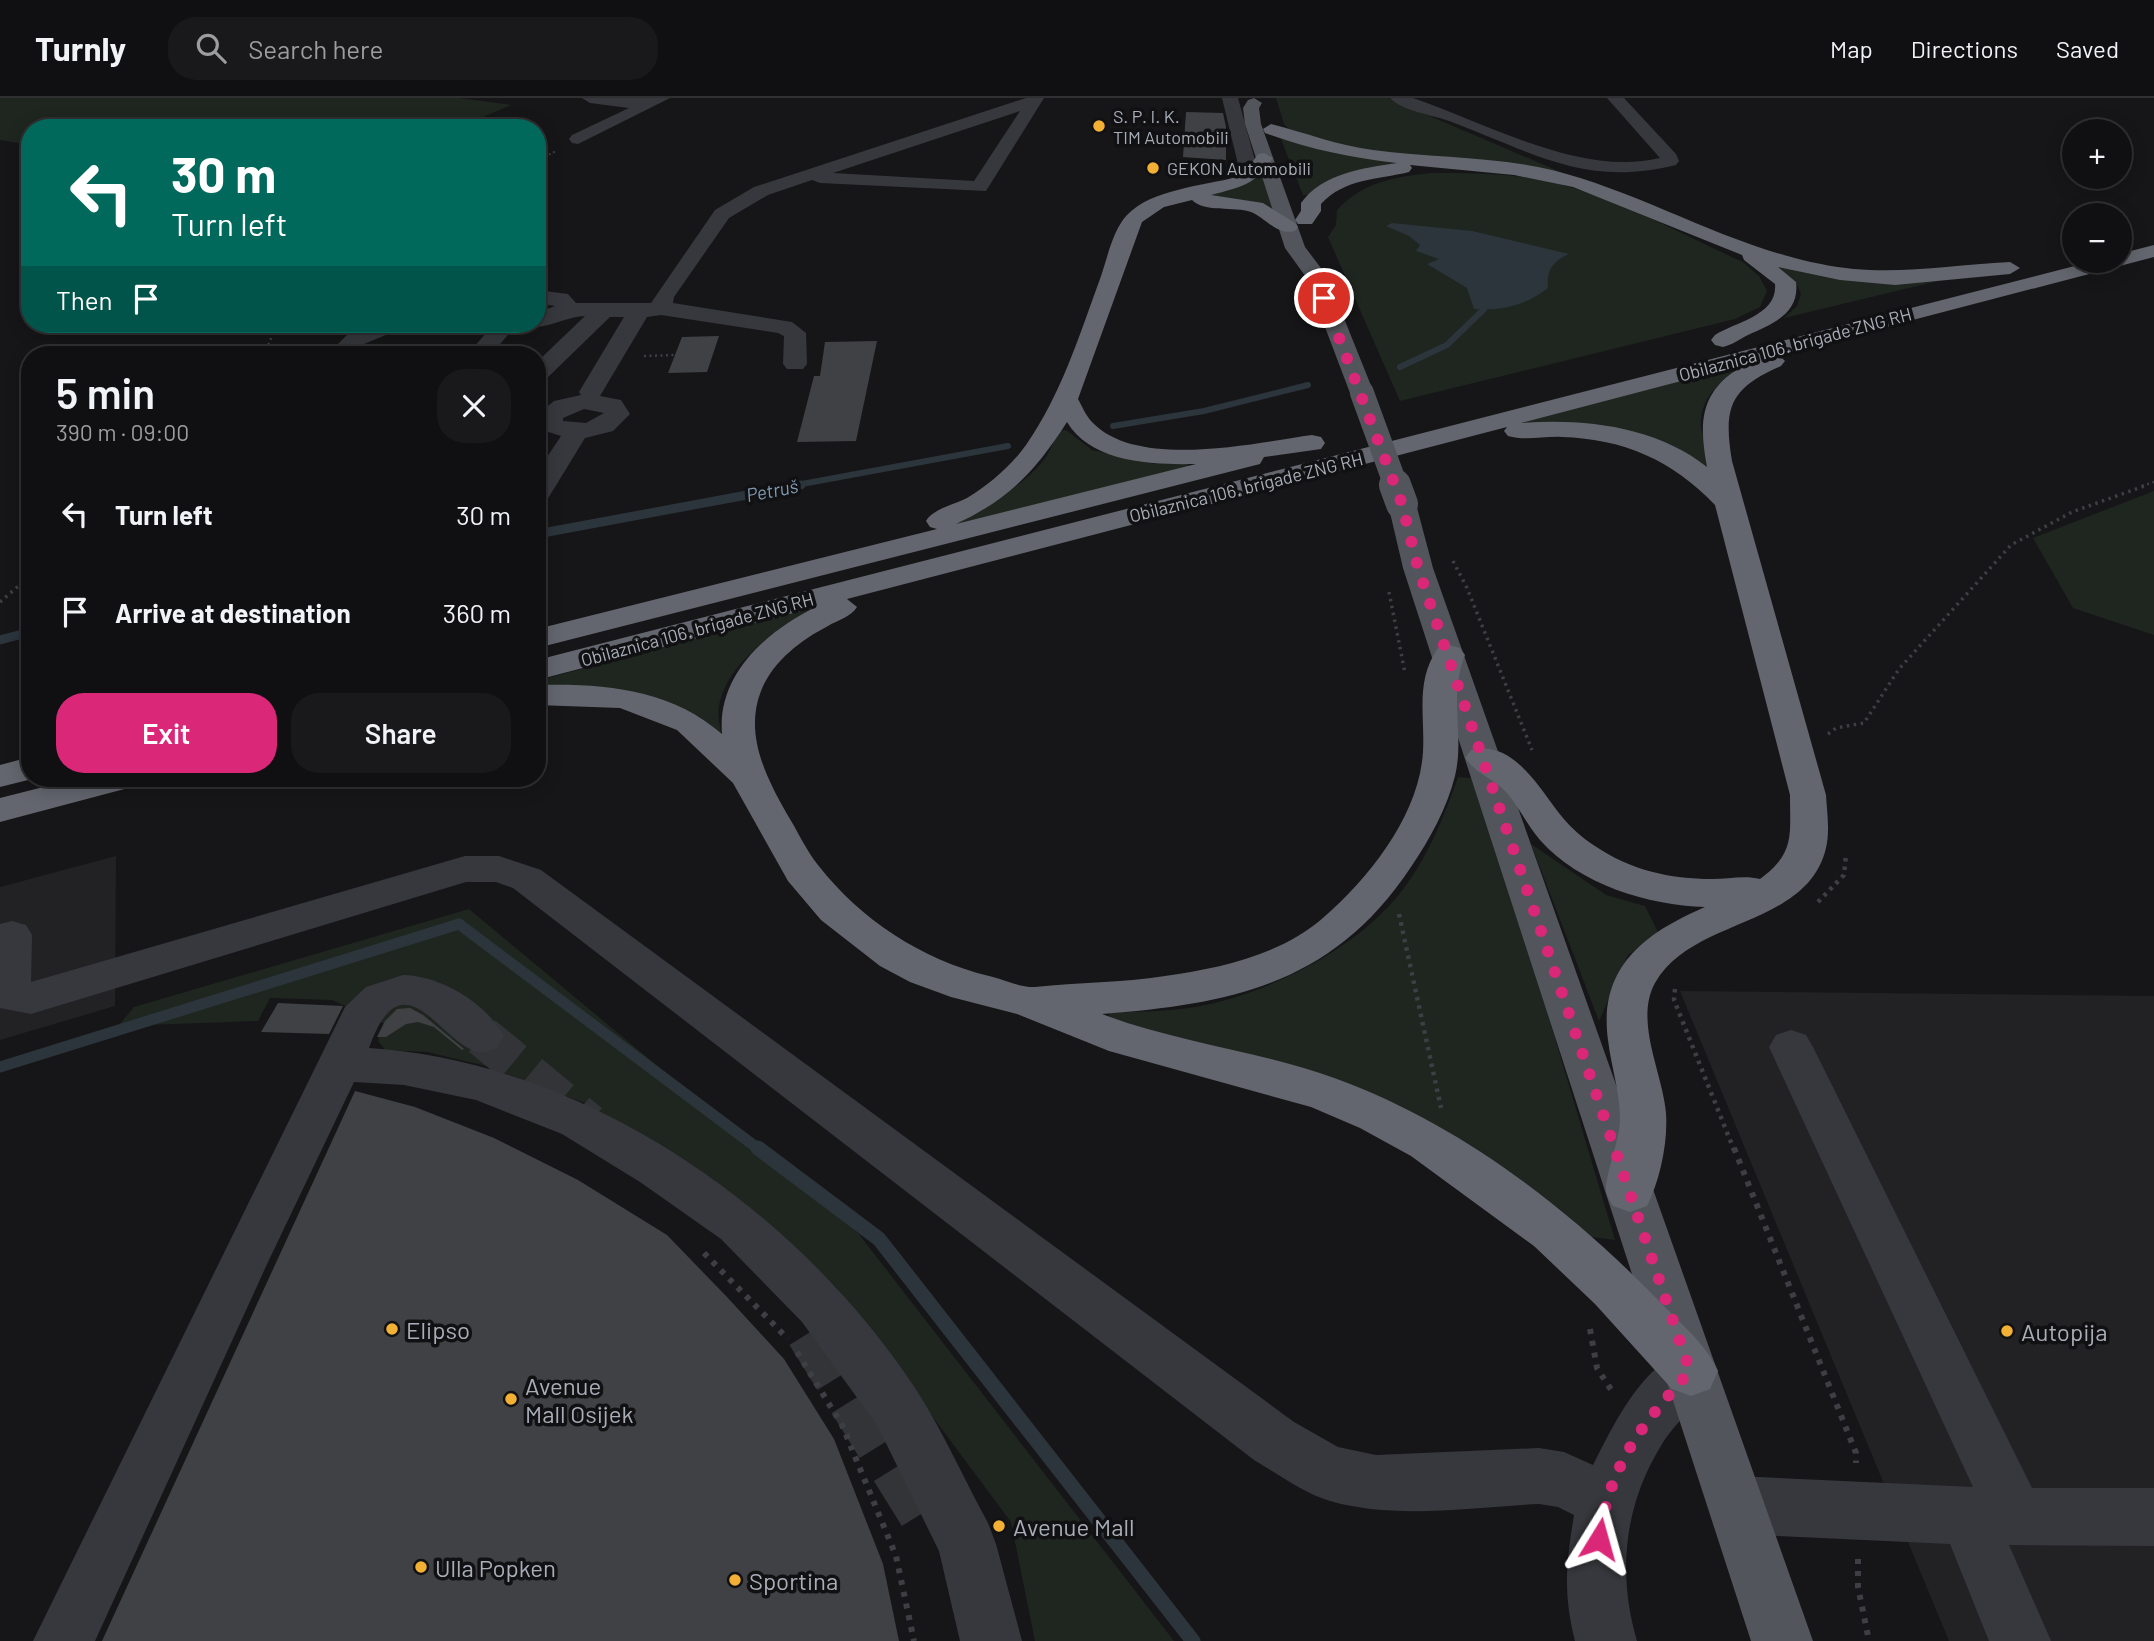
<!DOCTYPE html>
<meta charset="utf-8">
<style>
:root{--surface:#101012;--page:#19191b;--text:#f1f3f6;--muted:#9c9d9f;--line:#303032;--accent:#db2777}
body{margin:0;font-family:Barlow,sans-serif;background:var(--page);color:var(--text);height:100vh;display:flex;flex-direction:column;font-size:26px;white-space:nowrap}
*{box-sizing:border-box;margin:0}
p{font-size:23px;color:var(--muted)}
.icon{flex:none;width:38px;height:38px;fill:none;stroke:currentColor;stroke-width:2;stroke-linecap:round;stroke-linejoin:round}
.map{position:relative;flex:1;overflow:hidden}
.panel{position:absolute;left:21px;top:248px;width:525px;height:441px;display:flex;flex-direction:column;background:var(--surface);border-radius:28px;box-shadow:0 4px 18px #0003,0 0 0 2px var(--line)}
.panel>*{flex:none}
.top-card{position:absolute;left:21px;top:21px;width:525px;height:214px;border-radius:28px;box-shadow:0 4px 18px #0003,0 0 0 2px var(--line);background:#00695c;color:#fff;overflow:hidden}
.fabs{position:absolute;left:2062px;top:21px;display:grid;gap:14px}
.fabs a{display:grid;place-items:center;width:70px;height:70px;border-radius:50%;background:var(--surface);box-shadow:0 4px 18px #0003,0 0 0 2px var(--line);font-size:35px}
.pin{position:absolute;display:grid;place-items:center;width:60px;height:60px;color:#fff;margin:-30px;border:4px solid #fff;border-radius:50%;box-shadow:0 2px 7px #0007}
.me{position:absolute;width:77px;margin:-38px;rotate:8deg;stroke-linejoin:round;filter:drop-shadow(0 0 5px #0008)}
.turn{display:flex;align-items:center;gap:24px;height:147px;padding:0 35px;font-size:32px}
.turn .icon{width:91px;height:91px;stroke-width:2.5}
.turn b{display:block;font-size:49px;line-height:60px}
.then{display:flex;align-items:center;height:66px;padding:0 35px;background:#0003;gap:14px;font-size:26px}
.round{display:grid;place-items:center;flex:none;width:74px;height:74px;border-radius:28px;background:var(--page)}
.overview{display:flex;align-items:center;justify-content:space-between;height:119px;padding:0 35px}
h1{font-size:42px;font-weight:600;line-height:52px}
.primary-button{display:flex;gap:14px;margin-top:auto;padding:14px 35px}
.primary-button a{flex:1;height:80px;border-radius:28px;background:var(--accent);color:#fff;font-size:28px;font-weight:600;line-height:80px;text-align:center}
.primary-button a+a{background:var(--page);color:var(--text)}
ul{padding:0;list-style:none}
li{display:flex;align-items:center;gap:21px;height:98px;padding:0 35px}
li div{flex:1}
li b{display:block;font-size:26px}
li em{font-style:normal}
header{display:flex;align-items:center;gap:42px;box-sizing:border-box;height:98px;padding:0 35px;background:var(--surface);border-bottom:2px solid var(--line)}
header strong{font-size:33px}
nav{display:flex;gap:38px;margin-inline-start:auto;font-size:24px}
.search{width:490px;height:63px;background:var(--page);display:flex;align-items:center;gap:18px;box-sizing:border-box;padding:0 24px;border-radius:28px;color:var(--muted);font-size:26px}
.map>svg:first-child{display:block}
</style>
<header>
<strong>Turnly</strong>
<div class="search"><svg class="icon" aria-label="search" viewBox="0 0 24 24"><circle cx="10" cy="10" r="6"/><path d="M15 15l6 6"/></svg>Search here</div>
<nav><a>Map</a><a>Directions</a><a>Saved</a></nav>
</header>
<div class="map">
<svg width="2154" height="1543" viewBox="0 0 2154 1543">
<rect width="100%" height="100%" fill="#161618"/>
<!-- built -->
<g fill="#222225">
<polygon points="116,758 115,908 0,942 0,789"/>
<polygon points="1680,893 2154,898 2154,1543 1949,1543"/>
</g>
<!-- green -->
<g fill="#1e261f">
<polygon points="0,0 459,0 511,7 457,30 30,30 30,47 0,42"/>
<polygon points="1276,0 1388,0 1577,81 1358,51 1291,33 1284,26"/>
<polygon points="1281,41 1334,53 1397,61 1402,67 1313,97 1303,97"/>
<path d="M1431,75C1473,75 1518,75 1559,86C1623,103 1683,137 1743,164L1759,178L1767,193L1760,209L1735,221L1400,303L1328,139L1336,127L1337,112C1363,84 1394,79 1431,75Z"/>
<polygon points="1263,76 1279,113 1204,97 1239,89"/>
<polygon points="1774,168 1938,183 1784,220 1797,208 1801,196 1796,185"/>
<path d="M1735,268L1742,271C1719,283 1699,301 1701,330C1702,337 1707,343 1708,350C1709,357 1708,365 1708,372L1670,350L1518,325Z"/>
<path d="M1066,332L1092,352L1155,366H1188L1189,369L952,428L950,424C984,409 1019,392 1043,363C1050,355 1054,342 1058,333Z"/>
<polygon points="2154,393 2154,537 2073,510 2033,440"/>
<path d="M807,510L810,514C773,535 728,563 719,608C717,616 720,627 721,635L713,637C670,589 598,584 537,590V583Z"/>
<path d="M1458,679L1478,681L1615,1142L1576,1137L1435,1031L1106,924L1110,915C1138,913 1168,914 1195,909C1267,896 1356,852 1401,794C1428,759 1444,719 1458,679Z"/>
<polygon points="1531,746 1606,797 1645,808 1659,836 1628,857 1599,923"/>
<polygon points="469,811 858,1135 1174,1543 1035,1543 1011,1424 836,1189 751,1112 590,1007 486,968 427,954 385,952 378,943 380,935 387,927 332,902 270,900 258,923 118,928 134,909"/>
</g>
<!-- water -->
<path fill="#2c353c" d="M1392,125L1472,133L1569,156C1553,163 1546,172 1548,190C1527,207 1501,213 1474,211L1467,190L1427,166L1439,161L1416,153L1420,147L1409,138L1386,128Z"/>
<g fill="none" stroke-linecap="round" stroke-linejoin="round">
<!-- stream-far3 -->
<g stroke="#2c353c" stroke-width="6">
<polyline points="1400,269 1447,247 1484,211"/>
<polyline points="1113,328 1204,313 1308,287"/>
<polyline points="791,388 1008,348"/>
</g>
<!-- stream-far2 -->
<g stroke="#2c353c" stroke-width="9">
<polyline points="537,436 801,387"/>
<polyline points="0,542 30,534"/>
</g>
<!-- stream-far1 -->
<polyline stroke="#2c353c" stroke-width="11" points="0,969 459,826 760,1052"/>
<!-- stream -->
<polyline stroke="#2c353c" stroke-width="15" points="758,1050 879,1141 1193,1543"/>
</g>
<!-- building -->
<g fill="#404145">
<polygon points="1186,14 1223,15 1226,29 1226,62 1183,59"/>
<polygon points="719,238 707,274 668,275 682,239"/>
<polygon points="877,243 856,343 797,344 814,278 820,278 825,244"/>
<polygon points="278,905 343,908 329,936 261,934"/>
<polygon points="410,910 423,917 464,951 462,952 434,929 418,924 406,926 386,939 377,939 385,923 397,911"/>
<polygon points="355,993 415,1009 494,1040 578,1082 667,1137 727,1199 784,1261 834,1341 883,1466 899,1543 102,1543"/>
</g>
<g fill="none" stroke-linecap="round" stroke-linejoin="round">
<!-- minor-tunnel-far1 -->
<polyline stroke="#333438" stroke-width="41" stroke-dasharray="41 20" stroke-linecap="butt" points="482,938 589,1026"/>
<!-- minor-tunnel -->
<polyline stroke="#333438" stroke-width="53" stroke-dasharray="53 27" stroke-linecap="butt" points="812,1233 930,1423"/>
<!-- path-far4 -->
<polyline stroke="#3d3f44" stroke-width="2" stroke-dasharray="2 2.5" stroke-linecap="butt" points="537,63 556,53"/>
<!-- path-far3 -->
<g stroke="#3d3f44" stroke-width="2.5" stroke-dasharray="2 3.5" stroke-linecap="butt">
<polyline points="264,257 277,226"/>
<polyline points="644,258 675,257"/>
<polyline points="2142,388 2154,384"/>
</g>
<!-- path-far2 -->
<g stroke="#3d3f44" stroke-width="3.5" stroke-dasharray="2.5 4.5" stroke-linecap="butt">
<polyline points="1453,463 1467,490 1532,652"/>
<polyline points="1389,494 1405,575"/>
<polyline points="0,504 30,478"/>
<polyline points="1828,636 1836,630 1864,625 1899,571 2011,447 2072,414 2147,387"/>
</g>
<!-- path-far1 -->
<g stroke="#3d3f44" stroke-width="4.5" stroke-dasharray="3.5 5" stroke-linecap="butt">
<polyline points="1818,804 1844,777 1846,757"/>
<polyline points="1399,816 1441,1010"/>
<polyline points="1675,891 1674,902 1734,1052"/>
</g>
<!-- path -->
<g stroke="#3d3f44" stroke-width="6" stroke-dasharray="5 7" stroke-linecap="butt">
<polyline points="1734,1050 1856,1355 1856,1365"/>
<polyline points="704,1155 788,1241"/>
<polyline points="1590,1231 1597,1270 1612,1293"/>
<polyline points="797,1254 842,1327 896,1458 914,1543"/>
<polyline points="1858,1461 1858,1489 1869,1543"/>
</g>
<!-- minor -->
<g fill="#37383d" fill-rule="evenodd">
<polygon points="582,0 670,0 578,46 572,45 569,41 572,37 629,10 590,5"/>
<path d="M1026,0H1044L986,93L820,85L812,82L768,97L729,120L674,199L673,205L792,224L806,235L807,266L803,271H787L783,266L784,238L778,235L661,217L647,219L600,298L621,302L630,316L613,333L585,340L547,402L537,404V374L561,338L542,332L537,317L554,303L581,297L579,294L624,219H610L545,282L537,284V264L585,218C566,218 548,232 529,228L537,226V215L555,208L537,205V192L568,196L576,205H651L715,112L754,89ZM1020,13L974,83L833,75ZM584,311L604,315L586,325L563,323V320Z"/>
<polygon points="1222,0 1238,0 1256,66 1253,70 1247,71 1238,66"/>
<path d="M1390,0H1413C1489,26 1581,79 1660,60L1607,0H1624L1676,56L1679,63L1676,67C1584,90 1533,54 1449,23C1433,17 1402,13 1390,0Z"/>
<polygon points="373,226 403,226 400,231 364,246 352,257 327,257 348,236"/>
<polygon points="494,226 517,226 491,257 467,257"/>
<path d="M465,758H499L541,772L1294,1324L1338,1349L1376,1357L1539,1350L1564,1354L1593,1367C1616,1322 1642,1267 1691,1248L1710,1255L1718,1273C1705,1302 1679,1319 1662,1346C1624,1407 1617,1475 1637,1543H1575C1563,1495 1566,1466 1574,1417L1558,1409L1539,1406C1471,1409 1396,1422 1330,1403C1303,1395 1278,1376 1254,1362L513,790L496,784H466L31,916L0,910V826L12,823L26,827L32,837L31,884Z"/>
<path d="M403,877C441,878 485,904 504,938L497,950C493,951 486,955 481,954C444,953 404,851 369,950C586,964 797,1111 915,1290C943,1333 964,1381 988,1425L996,1446L1022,1543H960L939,1453L877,1327L802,1224L721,1141L640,1084L562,1036L476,1002L404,987L354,984L268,1164L95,1543H33L345,909L366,889Z"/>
<polygon points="1791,932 1806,937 1813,949 2032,1390 2154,1390 2154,1448 2009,1447 2051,1543 1989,1543 1950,1446 1736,1436 1716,1427 1707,1407 1716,1387 1736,1378 1973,1389 1769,949 1776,937"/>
</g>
<!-- major -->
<g fill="#53555c" fill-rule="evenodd">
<polygon points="1254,0 1262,5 1259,10 1261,26 1305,149 1327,178 1374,295 1371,300 1353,300 1350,295 1306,179 1285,150 1245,26 1243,10 1248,2"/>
<polygon points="1402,398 1412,400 1416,406 1433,470 1813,1543 1751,1543 1403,470 1388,406 1392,400"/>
</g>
<!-- highway -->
<g fill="#63666e" fill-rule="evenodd">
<path d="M1271,26C1307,35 1335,47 1373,52C1432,60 1493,58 1552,72C1644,95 1727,148 1821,166C1888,180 1943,167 2010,164L2020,170L2010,176L1895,187L1840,182L1778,169L1796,184C1800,215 1773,226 1748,237C1740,241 1732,247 1723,249L1715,247L1711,242L1715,237C1736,224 1778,217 1775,186L1744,162L1742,157L1573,89L1514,77L1410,67L1412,70L1409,74C1377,82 1345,80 1321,106V113L1312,126H1298L1295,122L1301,113V105C1323,75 1363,70 1397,65C1351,60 1308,51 1265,35L1263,31Z"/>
<path d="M1264,55L1273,60C1253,88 1243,88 1211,97L1263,105L1295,125L1298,129L1295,133C1277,138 1266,120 1251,114C1234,108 1205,115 1192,102L1164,109L1142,124L1078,301C1082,308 1086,318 1092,324C1137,372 1254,345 1312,337L1321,339L1325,345L1321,351L1264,359L1260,366L537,550V531L937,431L930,429L926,423C934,410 954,407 967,400C989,387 1012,367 1026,347C1061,297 1079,238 1100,181C1107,162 1112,133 1127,117C1152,91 1203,88 1237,79L1246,73L1258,56ZM1067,324C1091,365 1154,367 1196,366L956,426C1009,401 1035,374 1067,324Z"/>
<path d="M2154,147V159L1779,257L1785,263L1781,268C1730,290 1723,309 1732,363L1826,697C1827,714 1830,733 1826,750C1807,830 1692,819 1655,885C1634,923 1663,976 1666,1015C1668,1045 1660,1082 1647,1108L1630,1114L1613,1108C1611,1105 1607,1098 1606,1094C1604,1080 1620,1042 1620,1021C1620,994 1611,968 1608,942C1598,869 1645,835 1705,809C1648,807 1580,787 1540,742C1527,727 1519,709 1506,694C1494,681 1475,675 1465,660L1471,652C1515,641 1540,693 1563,720C1572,731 1584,741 1595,748C1630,772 1670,781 1712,781C1728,781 1745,777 1760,781C1795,755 1790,738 1790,697L1715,407C1672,362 1624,341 1562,339C1544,338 1525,343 1508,338L1504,333L1507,329L847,501L857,509C851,519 838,522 828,528C801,542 773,563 761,593C744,636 766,679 787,716C797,732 806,752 818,767C860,821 922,862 989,878C1002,881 1022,890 1035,889C1078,884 1122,885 1165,878C1221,870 1281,857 1324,819C1370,779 1419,717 1423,654C1425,617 1415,583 1438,550L1449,547L1460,550L1465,557C1448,600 1465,636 1455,678C1447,710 1430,741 1411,769C1334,885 1234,906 1102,916C1178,945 1261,953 1337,981C1460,1026 1570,1111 1661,1205C1681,1226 1706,1246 1718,1273L1710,1291L1691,1298L1672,1291L1595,1206L1534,1148L1411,1058L1360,1030L1311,1009L1109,953L1017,916L951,899L910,884L880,868L821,822L788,783L733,685L677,632L620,610L537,607V587C603,585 671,591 722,636C717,576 767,533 816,509L537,582V562L2094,163H2119V156ZM1746,266C1701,291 1698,321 1707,369C1656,328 1583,320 1521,325Z"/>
<polygon points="30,659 32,681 0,689 0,667"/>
<polygon points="75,681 137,681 132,689 0,724 0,700"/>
</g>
<!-- major-bridge-far1 -->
<polyline stroke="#53555c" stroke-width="24" points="1362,295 1396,388"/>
<!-- major-bridge -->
<polyline stroke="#53555c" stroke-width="32" points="1395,387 1402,406"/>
</g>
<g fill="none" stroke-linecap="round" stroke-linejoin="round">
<!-- route -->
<path stroke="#db2777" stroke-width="12" stroke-dasharray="0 21.6" d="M1324,200L1402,406L1418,470L1690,1273C1640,1329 1611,1364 1599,1441"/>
</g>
<!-- markers -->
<g fill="#f2b134" stroke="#111113" stroke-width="2.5">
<circle cx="1099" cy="28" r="7"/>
<circle cx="1153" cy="70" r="7"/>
<circle cx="392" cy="1231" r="7"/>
<circle cx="2007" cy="1233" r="7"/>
<circle cx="511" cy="1301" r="7"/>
<circle cx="999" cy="1428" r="7"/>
<circle cx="421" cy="1469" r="7"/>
<circle cx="735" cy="1482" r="7"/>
</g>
<g text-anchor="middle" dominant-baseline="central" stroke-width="7" stroke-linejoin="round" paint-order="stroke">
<!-- far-poi labels -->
<g font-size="18" fill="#a8adb8" stroke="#111113" text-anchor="start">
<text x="1113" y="18">S. P. I. K.<tspan x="1113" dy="21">TIM Automobili</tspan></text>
<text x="1167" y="70">GEKON Automobili</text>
</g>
<!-- far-street labels -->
<g font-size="18" fill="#a8adb8" stroke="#111113">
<text transform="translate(1795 246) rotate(-15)">Obilaznica 106. brigade ZNG RH</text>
<text transform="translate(1246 389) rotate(-14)">Obilaznica 106. brigade ZNG RH</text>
<text transform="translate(697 531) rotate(-15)">Obilaznica 106. brigade ZNG RH</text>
</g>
<!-- far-water labels -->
<g font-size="19" font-style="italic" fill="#7f9bb3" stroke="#111113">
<text transform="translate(772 392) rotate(-11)">Petruš</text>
</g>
<!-- near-poi labels -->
<g font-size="24" fill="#a8adb8" stroke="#111113" text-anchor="start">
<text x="406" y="1231">Elipso</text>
<text x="2021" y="1233">Autopija</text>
<text x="525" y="1287">Avenue<tspan x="525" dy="28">Mall Osijek</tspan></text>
<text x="1013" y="1428">Avenue Mall</text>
<text x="435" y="1469">Ulla Popken</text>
<text x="749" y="1482">Sportina</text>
</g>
</g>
</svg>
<div class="fabs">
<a>+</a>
<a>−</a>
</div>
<div class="pin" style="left:1324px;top:200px;background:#d93025"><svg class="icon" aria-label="arrive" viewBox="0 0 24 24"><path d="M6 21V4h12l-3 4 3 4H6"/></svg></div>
<svg class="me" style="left:1599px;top:1441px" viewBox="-20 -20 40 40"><path d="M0-17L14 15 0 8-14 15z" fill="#db2777" stroke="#fff" stroke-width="4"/></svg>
<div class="top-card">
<div class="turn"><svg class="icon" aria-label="left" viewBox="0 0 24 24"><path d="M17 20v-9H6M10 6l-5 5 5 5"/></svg><div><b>30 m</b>Turn left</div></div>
<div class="then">Then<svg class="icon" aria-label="arrive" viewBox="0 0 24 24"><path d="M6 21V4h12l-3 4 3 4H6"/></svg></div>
</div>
<section class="panel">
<div class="overview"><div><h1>5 min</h1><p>390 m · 09:00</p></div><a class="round"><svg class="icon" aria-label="close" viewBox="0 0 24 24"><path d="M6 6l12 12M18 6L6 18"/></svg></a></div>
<ul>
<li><svg class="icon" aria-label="left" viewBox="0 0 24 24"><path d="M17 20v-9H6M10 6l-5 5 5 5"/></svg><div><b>Turn left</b></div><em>30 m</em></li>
<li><svg class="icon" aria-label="arrive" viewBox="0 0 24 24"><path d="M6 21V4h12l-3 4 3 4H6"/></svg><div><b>Arrive at destination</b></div><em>360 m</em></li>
</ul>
<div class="primary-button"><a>Exit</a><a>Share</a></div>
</section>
</div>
